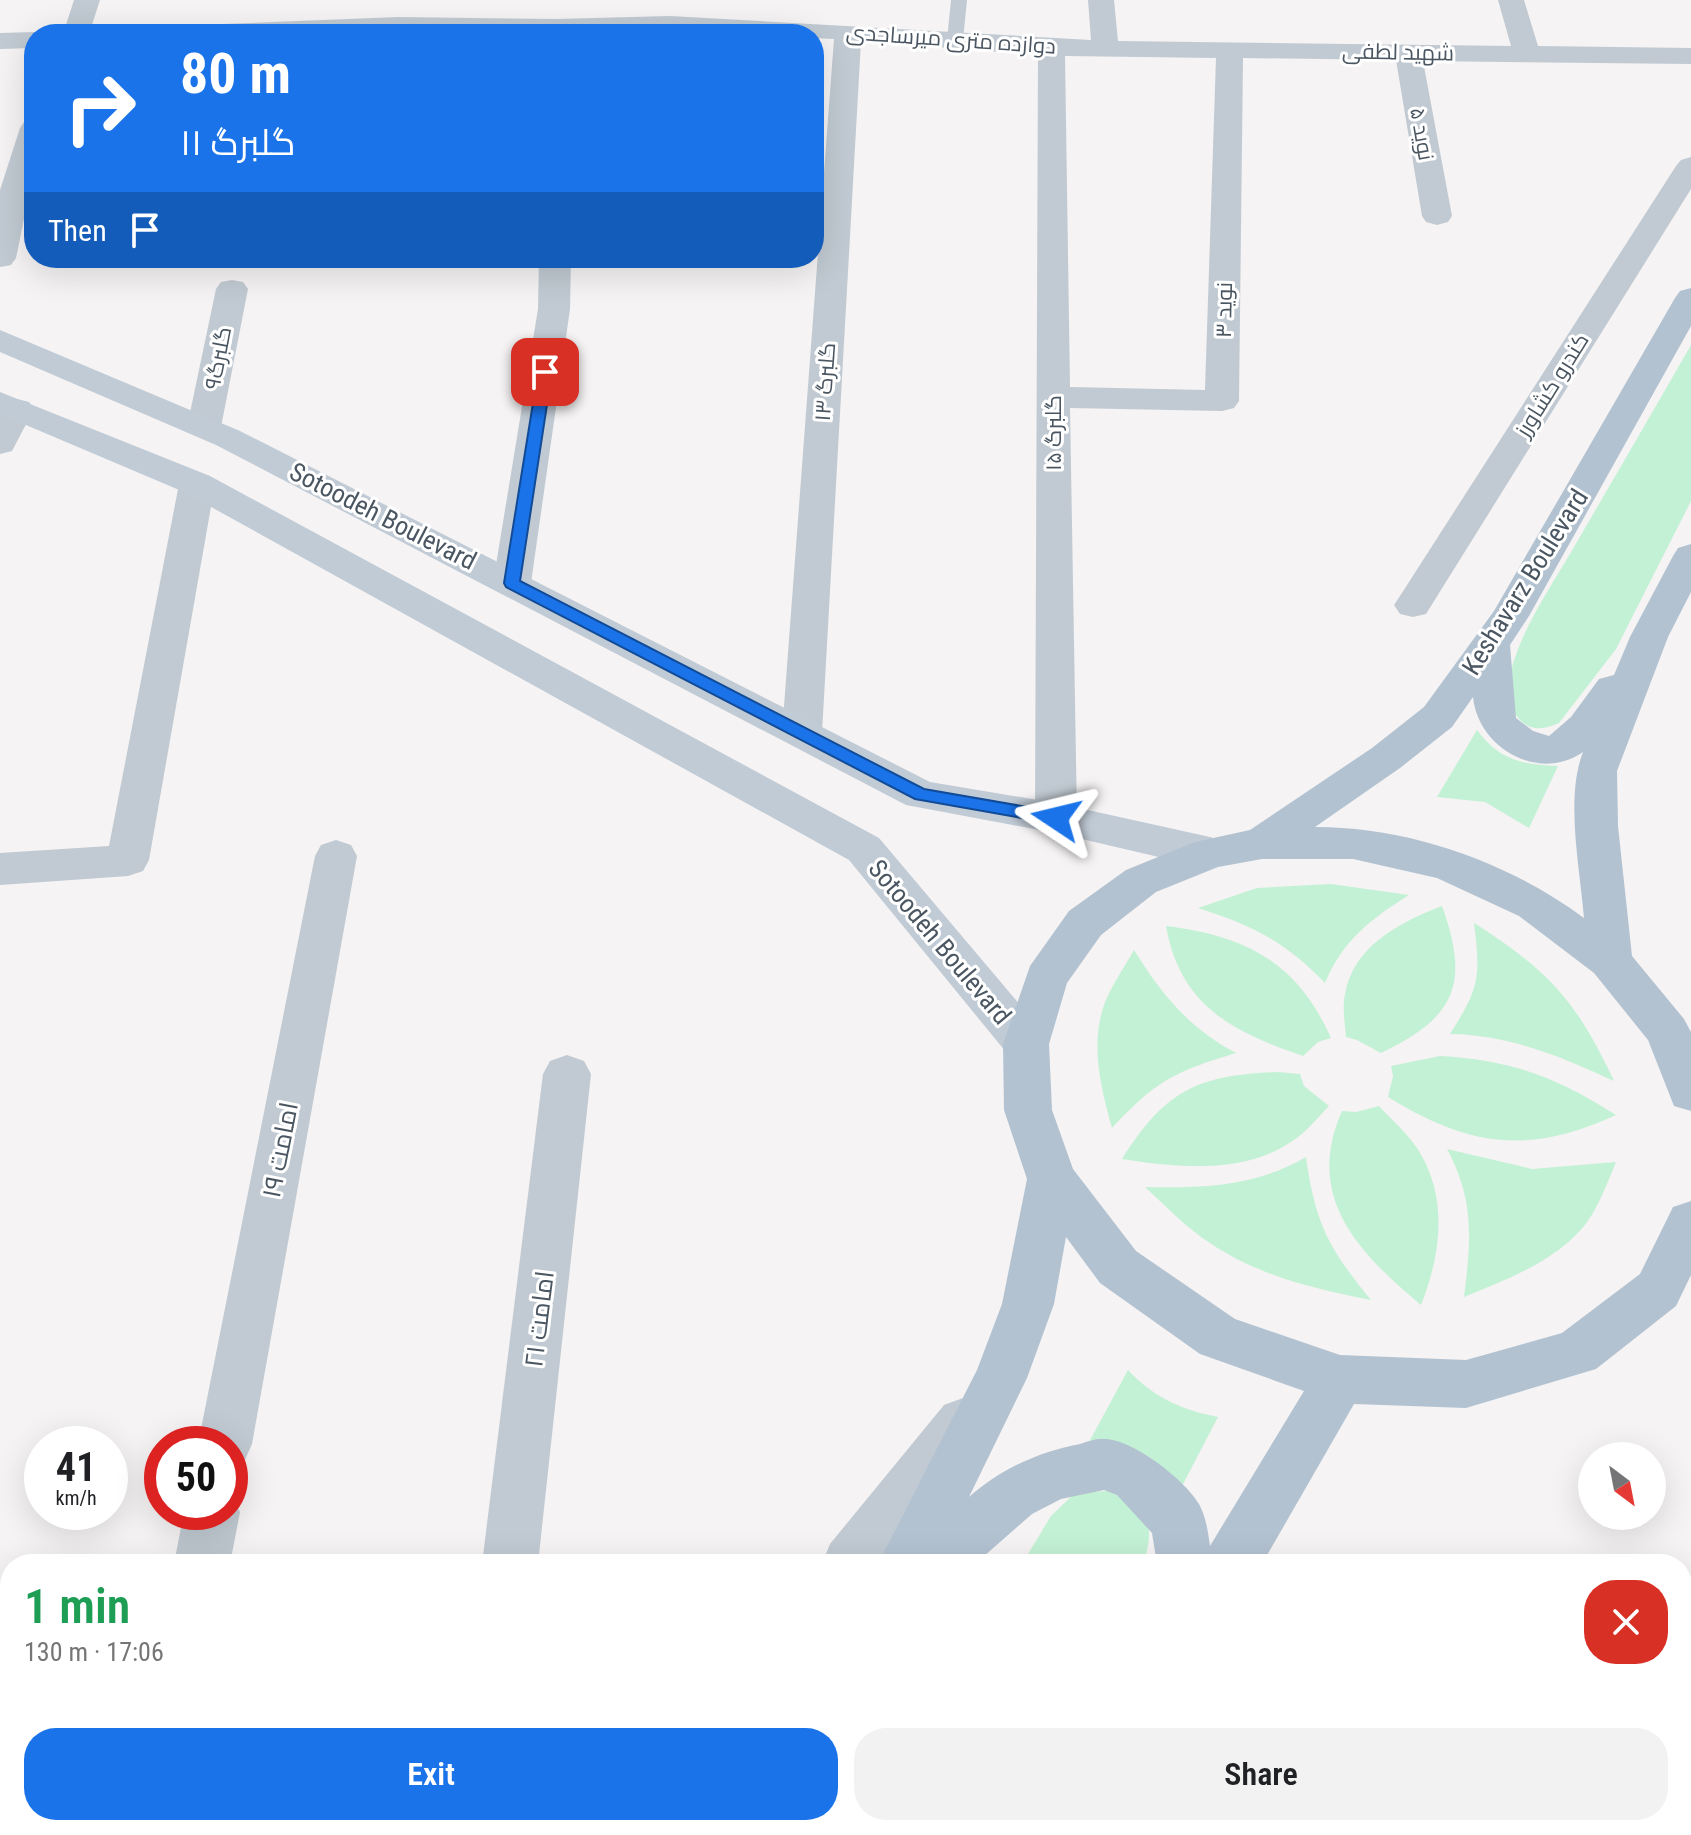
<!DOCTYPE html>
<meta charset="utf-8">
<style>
:root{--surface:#fff;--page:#f2f2f2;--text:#202124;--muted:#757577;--accent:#1a73e8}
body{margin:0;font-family:"Roboto Condensed",Cairo,sans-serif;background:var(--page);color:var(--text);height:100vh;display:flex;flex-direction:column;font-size:30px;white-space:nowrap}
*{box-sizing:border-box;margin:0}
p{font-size:26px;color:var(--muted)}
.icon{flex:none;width:44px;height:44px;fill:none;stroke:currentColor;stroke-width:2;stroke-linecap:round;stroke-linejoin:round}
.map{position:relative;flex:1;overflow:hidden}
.panel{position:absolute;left:0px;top:1554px;width:1692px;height:282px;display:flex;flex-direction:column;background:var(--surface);border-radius:32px 32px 0 0;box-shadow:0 8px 32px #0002}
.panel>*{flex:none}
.top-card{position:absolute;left:24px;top:24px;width:800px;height:244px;border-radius:32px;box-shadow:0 8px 32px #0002;background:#1a73e8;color:#fff;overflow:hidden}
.needle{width:52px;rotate:148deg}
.buttons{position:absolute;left:1578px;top:1442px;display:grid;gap:16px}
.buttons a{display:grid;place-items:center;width:88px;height:88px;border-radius:50%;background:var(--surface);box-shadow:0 8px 32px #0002;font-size:40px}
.speed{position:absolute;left:24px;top:1426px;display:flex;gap:16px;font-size:40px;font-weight:700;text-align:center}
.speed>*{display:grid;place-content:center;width:104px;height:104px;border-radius:50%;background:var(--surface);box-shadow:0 8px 32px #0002;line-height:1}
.speed small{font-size:20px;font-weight:400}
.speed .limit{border:12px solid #d22;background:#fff;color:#111}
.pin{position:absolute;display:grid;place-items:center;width:68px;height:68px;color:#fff;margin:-34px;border-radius:16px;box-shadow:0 4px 12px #0006}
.me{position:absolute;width:88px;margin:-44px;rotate:280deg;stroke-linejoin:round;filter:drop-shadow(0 0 6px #0008)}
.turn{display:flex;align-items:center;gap:28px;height:168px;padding:0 24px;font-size:36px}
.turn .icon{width:104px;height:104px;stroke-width:2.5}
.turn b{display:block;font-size:56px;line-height:68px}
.then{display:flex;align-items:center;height:76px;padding:0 24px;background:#0003;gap:16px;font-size:30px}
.round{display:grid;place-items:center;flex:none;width:84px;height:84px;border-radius:32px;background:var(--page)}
.overview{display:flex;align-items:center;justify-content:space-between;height:136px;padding:0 24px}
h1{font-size:48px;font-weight:600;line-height:60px;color:#1e9e55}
.button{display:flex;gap:16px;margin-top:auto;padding:16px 24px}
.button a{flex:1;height:92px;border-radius:32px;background:var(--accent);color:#fff;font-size:32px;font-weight:600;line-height:92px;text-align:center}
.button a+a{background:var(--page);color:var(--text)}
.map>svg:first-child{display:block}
</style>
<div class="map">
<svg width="1691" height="1835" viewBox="0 0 1691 1835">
<rect width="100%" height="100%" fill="#f5f3f3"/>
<!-- green -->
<g fill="#c3f1d5">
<path d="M1691,345V501L1616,649L1559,723C1546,729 1532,732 1520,720C1509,709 1508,682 1512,667C1524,625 1552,585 1574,547C1613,480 1652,413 1691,345Z"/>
<path d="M1477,730C1500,761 1522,764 1558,766L1529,828L1485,802L1437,797Z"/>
<path d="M1331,884L1409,895C1371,919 1343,940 1325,983C1286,942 1252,925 1198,908L1257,888Z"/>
<path d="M1442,906C1470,984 1456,1017 1381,1053L1357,1040L1346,1037C1345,1024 1342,1007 1345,994C1354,945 1401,922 1442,906Z"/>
<path d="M1474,923C1549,971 1576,1000 1614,1081C1560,1056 1510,1035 1450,1034C1479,988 1481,978 1474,923Z"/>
<path d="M1166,926C1246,936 1297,962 1331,1038L1318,1042L1303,1056C1233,1032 1180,1006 1166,926Z"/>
<path d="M1134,950C1162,995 1189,1028 1236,1053C1174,1072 1157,1080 1112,1128C1101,1088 1090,1046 1104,1005C1111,986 1124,968 1134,950Z"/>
<path d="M1440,1056C1512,1060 1556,1077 1616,1115C1529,1155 1469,1147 1388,1097L1393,1076L1391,1066Z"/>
<path d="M1278,1072L1300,1074L1304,1086L1329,1106C1319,1116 1309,1129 1298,1137C1249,1175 1179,1168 1122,1159C1166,1090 1197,1075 1278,1072Z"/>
<path d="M1379,1106C1391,1119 1407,1133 1417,1148C1449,1197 1441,1254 1421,1305C1358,1252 1304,1197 1342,1111L1356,1112Z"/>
<path d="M1447,1149L1532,1169L1616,1162C1609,1179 1602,1197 1593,1213C1566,1258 1510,1278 1464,1297C1471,1240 1475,1201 1447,1149Z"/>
<path d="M1306,1157C1315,1223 1329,1249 1371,1300C1315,1289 1259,1276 1210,1243C1186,1228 1166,1206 1145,1187C1202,1188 1255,1187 1306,1157Z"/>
<path d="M1128,1370C1153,1397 1182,1410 1218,1417L1182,1486C1148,1451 1137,1446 1088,1444Z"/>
<path d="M1110,1491C1147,1510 1157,1523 1143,1564H1022L1051,1516L1076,1492Z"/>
<polygon points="876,1826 1013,1826 1009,1835 871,1835"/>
</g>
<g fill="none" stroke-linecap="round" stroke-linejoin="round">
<!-- lane -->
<polygon fill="#c1cad2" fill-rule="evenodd" points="951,0 967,0 963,40 955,45 947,40"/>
<!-- street -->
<g fill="#c1cad2" fill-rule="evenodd">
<polygon points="74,0 100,0 89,34 63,34"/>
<path d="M1088,0H1114L1118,41L1511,46L1498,0H1524L1538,46L1691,48V64L1423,61L1452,216L1448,222L1437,225L1426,222L1422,216L1396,60L1243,58L1239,401L1234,408L1222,411L1070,408L1077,818L1071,829L1056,833L1041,829L1035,818L1038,55L861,41L822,733L816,743L802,747L788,743L782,733L834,39L814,38V34H159L163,28L172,26L399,17L556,19L670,16L1091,40ZM1065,56L1216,58L1205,390L1070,387Z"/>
<polygon points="34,32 42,34 34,34 34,48 0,49 0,33"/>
<polygon points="34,119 34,170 16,258 11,265 0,267 0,190 20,128 24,122"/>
<polygon points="1691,157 1691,189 1426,614 1413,617 1400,614 1394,605 1400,596 1676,166 1681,160"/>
<polygon points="539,258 571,258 570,309 531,583 525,591 512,595 499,591 493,583 538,309"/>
<polygon points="232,280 243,282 248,289 221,427 216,434 204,437 192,434 187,427 216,289 221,282"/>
<polygon points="17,399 29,402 34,409 12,451 0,454 0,409 5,402"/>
<polygon points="197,473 210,476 215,484 149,860 143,871 128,876 0,885 0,853 109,846 179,484 184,476"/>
<polygon points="336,840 351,845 357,856 252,1444 244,1462 230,1467 230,1444 198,1444 315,856 321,845"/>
<polygon points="567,1055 584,1061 591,1074 538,1564 482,1564 543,1074 550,1061"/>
<polygon points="963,1398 982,1405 990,1423 982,1441 885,1564 822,1564 830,1544 944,1405"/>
<polygon points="230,1493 240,1512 230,1564 174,1564 184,1512 230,1512"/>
<polygon points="1682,1776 1691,1776 1691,1835 1675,1835 1659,1826 1682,1826"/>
<polygon points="122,1826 184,1826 182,1835 120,1835"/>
<polygon points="449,1826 511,1826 510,1835 448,1835"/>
<polygon points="605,1826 670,1826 666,1835 601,1835"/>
</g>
<!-- secondary -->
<g fill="#c1cbd6" fill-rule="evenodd">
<polygon points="0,330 240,431 930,782 1056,803 1210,837 1225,842 1231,853 1225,864 1210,869 1056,833 906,805 216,445 0,352"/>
<polygon points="0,392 210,476 879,838 1042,1031 1049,1044 1042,1057 1026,1063 1010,1057 849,860 184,492 0,414"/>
</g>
<!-- primary -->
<g fill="#b3c2d1" fill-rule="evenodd">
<path d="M1691,288V326L1529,616L1510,645L1516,718L1533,731L1549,736L1571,717L1599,679L1614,675L1630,637L1673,556L1678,548L1691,544V592L1668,637L1617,771L1618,826L1632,956L1684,1019L1691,1032V1111L1674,1106L1648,1040L1594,973L1519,916L1437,878L1353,859H1262L1218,867L1156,892L1101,935L1067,983L1049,1044L1052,1110L1073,1169L1136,1251L1235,1319L1340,1355L1466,1360L1562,1333L1640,1274L1673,1207L1691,1201V1275L1676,1306L1596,1369L1466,1408L1354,1404L1262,1564H1157L1152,1533L1117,1495L1104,1490L1061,1499L1032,1514L975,1564H878L977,1370L1002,1304L1027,1179L1004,1110L1003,1044L1030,966L1069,911L1126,870L1195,842L1250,830L1372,748L1424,707L1494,611L1675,298L1680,291ZM1473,697C1478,748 1539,783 1583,752C1565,798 1580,868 1584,918C1508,862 1410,827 1315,827L1400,768L1452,727ZM1066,1237L1100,1283L1200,1354L1304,1391L1210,1546C1208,1532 1206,1517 1199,1504C1185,1480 1133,1439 1104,1439C1097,1438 1087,1442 1080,1444C1038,1452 1001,1469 969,1497L1027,1378L1054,1304Z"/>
<polygon points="727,1826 790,1826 786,1835 723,1835"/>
<polygon points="1045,1826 1108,1826 1104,1835 1041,1835"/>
</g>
</g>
<!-- route -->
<polygon fill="#1a73e8" stroke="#114b97" stroke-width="2" points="545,367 552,372 520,581 924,789 1056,812 1062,814 1064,818 1062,822 1056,824 915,799 506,587 504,583 538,372"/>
<g text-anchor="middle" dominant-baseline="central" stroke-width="6" stroke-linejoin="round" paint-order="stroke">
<!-- far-street labels -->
<g font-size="22" fill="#4a5661" stroke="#fff">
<text transform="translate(951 39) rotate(4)">دوازده متری میرساجدی</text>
<text transform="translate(1398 52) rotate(1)">شهید لطفی</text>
<text transform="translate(1422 134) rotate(80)">نوید ۵</text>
<text transform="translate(1224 310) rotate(-89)">نوید ۳</text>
<text transform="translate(218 358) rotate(-79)">گلبرگ۹</text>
<text transform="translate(825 382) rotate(-86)">گلبرگ ۱۳</text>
<text transform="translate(1552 385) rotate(-58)">کندرو کشاورز</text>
<text transform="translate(1053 433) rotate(-90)">گلبرگ ۱۵</text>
</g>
<!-- street labels -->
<g font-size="26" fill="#4a5661" stroke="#fff">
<text transform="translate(383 516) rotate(27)">Sotoodeh Boulevard</text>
<text transform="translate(1525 582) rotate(-58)">Keshavarz Boulevard</text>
<text transform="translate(940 942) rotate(50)">Sotoodeh Boulevard</text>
<text transform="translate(280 1150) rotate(-79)">امامت ۱۹</text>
<text transform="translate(539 1319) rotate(-83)">امامت ۲۱</text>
</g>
</g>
</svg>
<div class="buttons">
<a><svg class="needle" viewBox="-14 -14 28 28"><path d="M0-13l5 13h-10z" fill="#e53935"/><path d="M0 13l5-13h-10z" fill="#757577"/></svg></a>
</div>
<div class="speed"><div>41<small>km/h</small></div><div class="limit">50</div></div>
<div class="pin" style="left:545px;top:372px;background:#d93025"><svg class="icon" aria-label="arrive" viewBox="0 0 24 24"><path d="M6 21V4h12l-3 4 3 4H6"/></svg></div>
<svg class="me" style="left:1056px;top:818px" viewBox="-20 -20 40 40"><path d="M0-17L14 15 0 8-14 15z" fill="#1a73e8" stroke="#fff" stroke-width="4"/></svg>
<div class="top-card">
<div class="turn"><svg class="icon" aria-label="right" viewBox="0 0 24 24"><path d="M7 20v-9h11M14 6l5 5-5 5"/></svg><div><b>80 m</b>گلبرگ ۱۱</div></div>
<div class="then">Then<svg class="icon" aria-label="arrive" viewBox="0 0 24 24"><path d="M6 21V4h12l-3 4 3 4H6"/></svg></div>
</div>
<section class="panel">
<div class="overview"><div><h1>1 min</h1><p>130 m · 17:06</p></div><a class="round" style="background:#d93025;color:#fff"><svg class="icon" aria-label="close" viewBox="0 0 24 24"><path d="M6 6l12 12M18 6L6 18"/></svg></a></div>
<div class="button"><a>Exit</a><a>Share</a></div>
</section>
</div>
